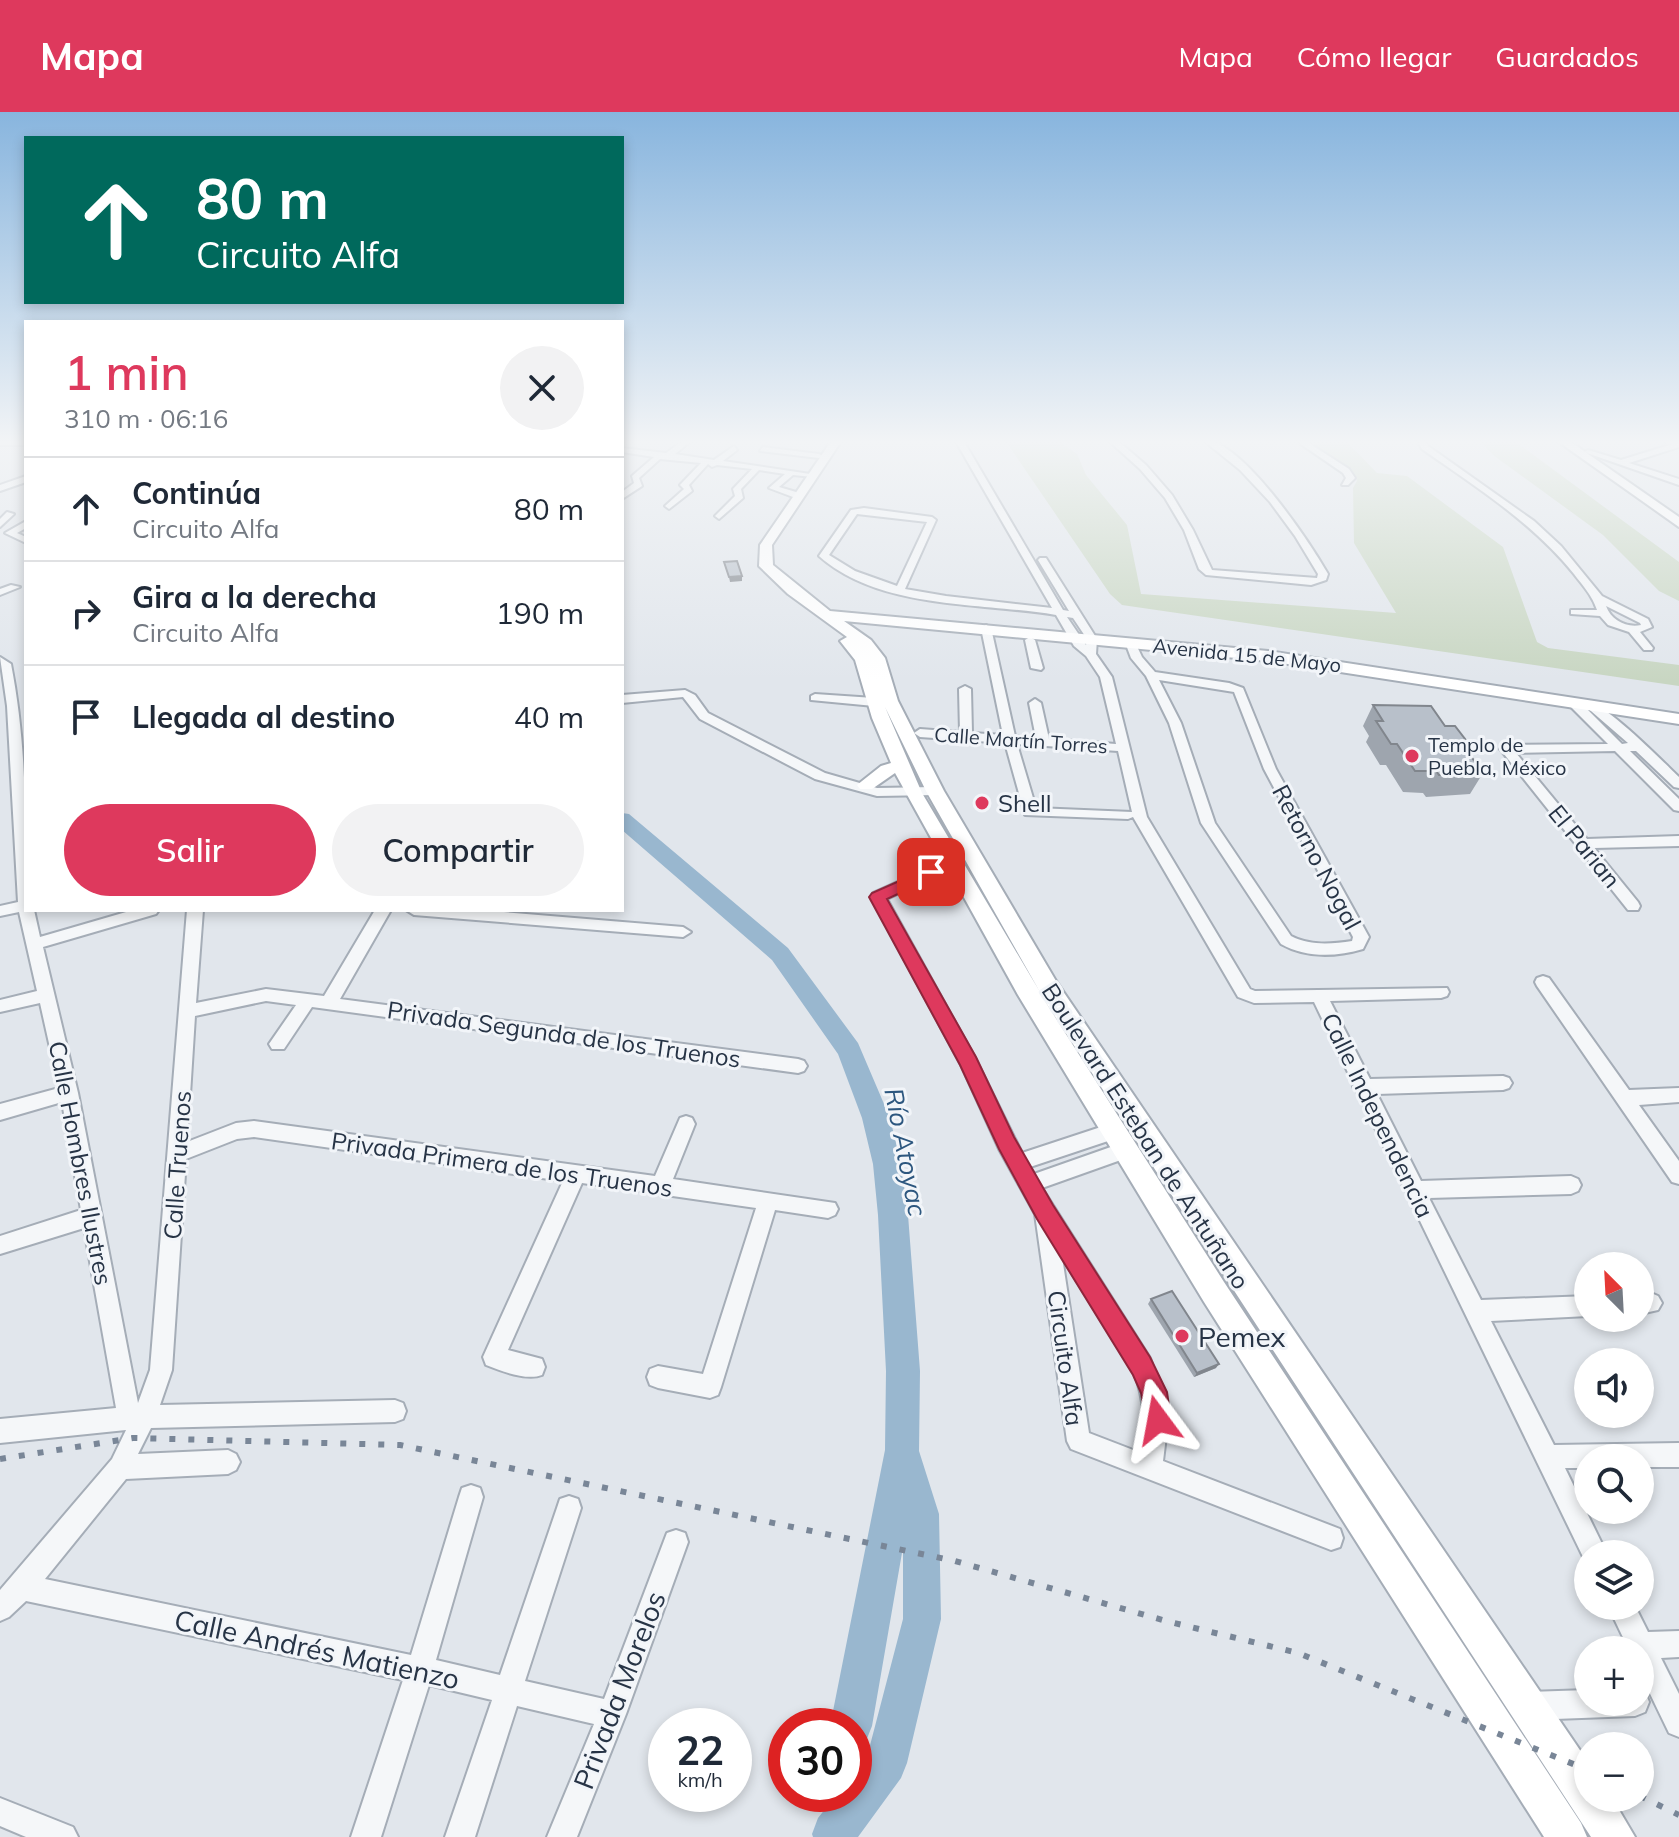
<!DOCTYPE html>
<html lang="es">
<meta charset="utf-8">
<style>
:root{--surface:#fff;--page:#f2f2f3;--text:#1f2937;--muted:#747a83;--line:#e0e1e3;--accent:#de395d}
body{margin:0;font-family:Mulish,sans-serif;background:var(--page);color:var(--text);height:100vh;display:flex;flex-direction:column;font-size:30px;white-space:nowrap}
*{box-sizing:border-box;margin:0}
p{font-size:26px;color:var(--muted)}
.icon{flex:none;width:44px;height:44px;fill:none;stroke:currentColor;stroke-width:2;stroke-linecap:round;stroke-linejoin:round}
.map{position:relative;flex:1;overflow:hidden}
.drawer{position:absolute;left:24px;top:208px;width:600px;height:592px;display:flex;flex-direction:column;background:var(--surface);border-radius:0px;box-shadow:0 4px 12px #0003}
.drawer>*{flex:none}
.top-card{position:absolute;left:24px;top:24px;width:600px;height:168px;border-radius:0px;box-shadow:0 4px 12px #0003;background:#00695c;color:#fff;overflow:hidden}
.needle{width:52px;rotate:336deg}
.tools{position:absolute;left:1574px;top:1140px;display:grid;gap:16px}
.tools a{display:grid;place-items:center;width:80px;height:80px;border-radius:50%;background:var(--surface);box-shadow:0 4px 12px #0003;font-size:40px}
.speed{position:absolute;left:648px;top:1596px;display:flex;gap:16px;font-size:40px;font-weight:700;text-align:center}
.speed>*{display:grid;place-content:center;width:104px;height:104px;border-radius:50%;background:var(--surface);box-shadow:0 4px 12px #0003;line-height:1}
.speed small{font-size:20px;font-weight:400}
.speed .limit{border:12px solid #d22;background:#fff;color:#111}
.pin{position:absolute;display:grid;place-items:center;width:68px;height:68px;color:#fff;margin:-34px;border-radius:16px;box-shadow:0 4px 12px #0006}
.me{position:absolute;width:88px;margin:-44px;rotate:347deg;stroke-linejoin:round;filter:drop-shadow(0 0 6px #0008)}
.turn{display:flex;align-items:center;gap:28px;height:168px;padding:0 40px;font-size:36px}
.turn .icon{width:104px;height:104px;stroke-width:2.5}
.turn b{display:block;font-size:56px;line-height:68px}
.round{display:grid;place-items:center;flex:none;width:84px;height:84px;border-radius:42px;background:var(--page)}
.overview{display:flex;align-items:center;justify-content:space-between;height:136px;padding:0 40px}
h1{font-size:48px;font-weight:600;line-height:60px;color:var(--accent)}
.action{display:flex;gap:16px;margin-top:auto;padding:16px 40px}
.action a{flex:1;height:92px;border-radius:48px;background:var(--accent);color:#fff;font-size:32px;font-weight:600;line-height:92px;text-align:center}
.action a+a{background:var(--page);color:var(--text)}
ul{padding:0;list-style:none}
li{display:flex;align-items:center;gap:24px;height:104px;padding:0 40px;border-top:2px solid var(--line)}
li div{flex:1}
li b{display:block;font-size:30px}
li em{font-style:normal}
header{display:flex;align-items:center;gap:48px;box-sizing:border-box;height:112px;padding:0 40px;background:var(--accent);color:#fff}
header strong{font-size:38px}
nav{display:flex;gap:44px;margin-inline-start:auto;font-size:28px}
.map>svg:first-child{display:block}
</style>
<header>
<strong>Mapa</strong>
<nav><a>Mapa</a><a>Cómo llegar</a><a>Guardados</a></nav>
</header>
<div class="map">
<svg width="1679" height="1725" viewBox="0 0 1679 1725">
<rect width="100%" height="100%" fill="#e1e6ec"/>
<!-- green -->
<g fill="#c8d6c2">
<polygon points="1005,328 1057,328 1077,342 1086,363 1127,413 1141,482 1396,501 1354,431 1353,376 1357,369 1355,363 1302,328 1345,328 1377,361 1407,364 1503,435 1537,530 1548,536 1679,553 1679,574 1122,493 1110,482"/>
<polygon points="1479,328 1513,328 1679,450 1679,489 1659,479 1603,423 1493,343"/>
</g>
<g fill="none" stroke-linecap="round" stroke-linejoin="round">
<!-- river -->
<polygon fill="#99b7cf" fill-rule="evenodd" points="622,701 629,702 788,836 858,931 890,1006 901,1052 908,1103 920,1259 919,1339 939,1402 941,1507 907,1651 901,1666 858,1725 813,1725 812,1722 818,1706 837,1682 854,1682 854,1659 868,1641 903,1507 903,1435 872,1614 866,1629 854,1633 854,1614 830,1614 885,1338 886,1259 878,1103 873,1052 862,1006 838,942 772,848 622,718"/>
<!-- street casing -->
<g stroke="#a5adb7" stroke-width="4">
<g id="street">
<polygon points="684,328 691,329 675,342 714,348 734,334 737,338 723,349 817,363 813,365 793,363 779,375 796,380 796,384 793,385 769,376 785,362 759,358 741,377 743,386 719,407 715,404 735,384 733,377 752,357 717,353 712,355 708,352 689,373 692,379 669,397 665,394 684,377 680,373 701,351 660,347 639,366 642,374 622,387 622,380 634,371 632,364 654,345 622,340 622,336 666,341"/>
<path d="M955,328H963L1063,498L1069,499L1038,448L1040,446H1046L1097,527L1096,542L1112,565L1147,705L1250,877L1255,879L1447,876L1449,880L1447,884L1441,886L1330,889L1370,967L1503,964L1509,966L1512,971L1509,976L1503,978L1377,982L1421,1069L1571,1064L1578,1067L1581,1073L1578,1079L1571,1082L1429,1086L1481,1188L1588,1184V1204L1491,1209L1554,1333L1679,1331V1355H1640V1346H1588V1356H1565L1607,1442H1588L1586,1451L1358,981L1353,975L1354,973L1314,890L1254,891L1238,885L1133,705L1128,707L1025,703L1005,631L920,625L914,621L920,617L960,620L959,577L965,574L971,577L972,621L1003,623L981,516L986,513L991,516L1015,624L1036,626L1029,591L1035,587L1041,591L1049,627L1116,632L1100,565L1086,544L1074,534L1056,503C979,490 880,498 819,444L851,398L864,396L932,405L936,408L905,477L946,484L1052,496ZM857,402L927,410L897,474L855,459L829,443ZM1067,505L1073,506L1087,527L1086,533ZM1017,632L1118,639L1132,700L1036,696Z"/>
<path d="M1108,328H1117L1146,353L1172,383L1193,418L1212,458L1317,466L1318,462L1295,424L1270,390L1240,358L1203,328C1241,326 1310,431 1328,462L1326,468L1311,473L1206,463L1199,457L1184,418L1165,386L1140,357Z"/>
<polygon points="1295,328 1304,328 1349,357 1355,366 1348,373 1342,373 1346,366 1343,361"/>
<path d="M1417,328H1425L1428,334L1534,409L1561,434L1602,484L1648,507L1652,515L1640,520L1653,536L1652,538H1644L1629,520L1608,513L1600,504L1571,502V498H1597C1592,483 1583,474 1574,462C1532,410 1476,375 1422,337ZM1606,494L1640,511L1641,513C1626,516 1611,508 1606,494Z"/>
<rect x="0" y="329" width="26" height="4"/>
<polygon points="1679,330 1679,335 1629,351 1679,367 1679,373 1584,340 1588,338 1621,348"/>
<polygon points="763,335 819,342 823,344 819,346 760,339"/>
<polygon points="26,364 26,370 0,379 0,373"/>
<polygon points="7,400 14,402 0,415 0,407"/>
<polygon points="26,409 26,416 17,421 26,425 26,431 5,421"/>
<polygon points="11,473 20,475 0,483 0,477"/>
<polygon points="1030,525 1035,528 1043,556 1041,558 1031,556 1025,528"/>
<path d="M1126,528H1134L1142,545L1155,560L1229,571L1243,576L1276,657L1369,825L1363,837C1336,845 1306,846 1281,832L1201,711L1169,611L1146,564L1131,546L1125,530ZM1159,568L1234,580L1264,657L1353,825L1352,829C1332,832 1310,834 1291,824L1215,711L1181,611Z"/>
<path d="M0,545L11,552C27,633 26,715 26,798H34L40,825L133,798H159L156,802L43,835L78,981L138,1291L150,1258L187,798H203L196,891L266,877L324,884L375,798H391L340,887L798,947L804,949L807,954L804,959L798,961L312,895L284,937H272L269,932L296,893L266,889L195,904L187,1030L236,1011L254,1009L655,1064L680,1006L686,1004L692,1006L695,1012L673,1067L835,1091L838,1097L835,1103L828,1106L775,1098L721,1275L718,1283L710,1286L658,1276L650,1273L647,1265L650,1257L658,1254L703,1262L756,1096L582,1071L508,1238L542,1247L545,1255L542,1263C527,1269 501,1259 486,1253L483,1245L563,1069L254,1025L237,1027L186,1047L172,1258L160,1293L395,1288L403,1291L406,1299L403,1307L395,1310L151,1316L138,1342L228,1338L236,1342L240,1350L236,1358L228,1362L126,1367L45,1467L411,1543L459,1385L462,1376L471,1373L480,1376L483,1385L436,1548L500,1563L557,1396L560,1387L569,1384L578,1387L581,1396L525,1569L604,1587L667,1421L676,1418L685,1421L688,1430L626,1602L577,1725H547L594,1612L517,1594L475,1725H445L492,1588L429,1573L381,1725H351L403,1568L26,1489L9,1505L0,1509V1478L112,1347L126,1318L0,1331V1307L116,1296L84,1116L0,1142V1124L81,1098L62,990L0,1008V992L59,976L40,891L0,900V888L37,879L19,800L0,804V794L18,790L7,594Z"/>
<polygon points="685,578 695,583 708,601 825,661 877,676 935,675 942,679 935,683 877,684 815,667 700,607 683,585 622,591 622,583"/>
<polygon points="815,582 874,586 880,590 874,594 811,588 811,584"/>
<path d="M1574,587L1578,588L1622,632L1628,631L1584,593L1586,590C1604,589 1663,650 1679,665V676L1674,675L1636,639H1630L1679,687V699L1674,698L1615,639L1516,641L1587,727L1679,724V734L1594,736L1638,790L1640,794L1638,798H1628L1500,637L1506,633L1608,632L1570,594V588Z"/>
<path d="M931,755L938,760L936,763L887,787L975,946L1022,1041L1113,1011L1120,1013L1122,1019L1120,1025L1030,1055L1034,1062L1125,1030L1132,1032L1134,1038L1132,1044L1042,1076L1150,1246L1166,1293L1167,1316L1163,1349L1340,1417L1343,1426L1340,1435L1331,1438L1071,1337L1067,1329L1035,1102L999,1037L961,953L871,785L873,781ZM1062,1145L1134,1261C1145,1288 1145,1313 1141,1341L1089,1321Z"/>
<polygon points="406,798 479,798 683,815 691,820 683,825 414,803"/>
<polygon points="1543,864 1549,866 1629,978 1679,976 1679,990 1639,993 1679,1049 1679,1072 1672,1070 1537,874 1535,870 1537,866"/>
<polygon points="1651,1181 1658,1184 1662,1191 1658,1198 1640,1202 1640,1182"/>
<polygon points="1608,1494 1635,1494 1648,1520 1679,1519 1679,1545 1661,1546 1679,1582 1679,1625 1669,1621 1640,1561 1640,1538 1629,1538"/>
<polygon points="1588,1578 1588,1590 1640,1590 1640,1578 1645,1580 1649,1590 1645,1600 1635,1604 1528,1608 1518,1604 1514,1594 1518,1584 1528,1580"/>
<polygon points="0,1686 73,1715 78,1725 26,1725 0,1714"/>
</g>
</g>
<!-- secondary casing -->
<g stroke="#a5adb7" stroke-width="4">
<g id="secondary">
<path d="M832,328H842L772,433L773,453L830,499L1268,539L1679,602V612L1268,549L844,509L871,528L885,546L898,589L944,679L1056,869L1588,1650V1686H1612L1635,1725H1591L1041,883L1224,1170L1581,1711L1587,1725H1544L1204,1190L1018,883L895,661L872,677H860L857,673L881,654L891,651L872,606L855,548L840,529L847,525L788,482L759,454L760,433ZM885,595L926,679L1040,880L922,681Z"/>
<polygon points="1556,328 1568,328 1679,405 1679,415"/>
<polygon points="1662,328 1679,328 1679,334 1663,330"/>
</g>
</g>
<!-- primary casing -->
<g stroke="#9fabb9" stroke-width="4">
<polygon id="primary" points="1671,328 1679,328 1679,331 1673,330"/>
</g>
<!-- street -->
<use href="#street" fill="#f5f7f9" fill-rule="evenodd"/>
<!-- secondary -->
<use href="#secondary" fill="#fff" fill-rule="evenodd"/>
<!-- primary -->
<use href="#primary" fill="#fff" fill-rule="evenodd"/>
<!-- rail -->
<g stroke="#798697" stroke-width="6" stroke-dasharray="6 13" stroke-linecap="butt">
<polyline points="0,1347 133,1326 400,1333 955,1449 1166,1509 1298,1541 1588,1658"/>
<polyline points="1640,1684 1679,1703"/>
</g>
</g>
<!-- wall -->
<g fill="#9ea5ae">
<polygon points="1373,593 1445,614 1472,636 1469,641 1483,661 1470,682 1426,685 1423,681 1403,680 1386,653 1380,653 1366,630 1369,624 1363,614"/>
<polygon points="1151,1187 1216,1256 1194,1265 1148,1192"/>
</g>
<!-- shaded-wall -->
<g fill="#81868d">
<polygon points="742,464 742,469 730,470 729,465"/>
<polygon points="1219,1252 1216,1256 1194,1265 1197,1261"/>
</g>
<!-- building -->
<g fill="#b8c0ca" stroke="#81868d" stroke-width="2">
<polygon points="737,449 742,464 729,465 724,450"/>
<polygon points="1373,593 1431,594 1445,614 1455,614 1472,636 1465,636 1483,661 1439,663 1436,659 1415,659 1397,632 1391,632 1376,609 1383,609"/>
<polygon points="1172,1179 1219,1252 1197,1261 1151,1187"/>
</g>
<!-- sky -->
<linearGradient id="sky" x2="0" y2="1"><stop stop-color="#88b5de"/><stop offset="0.58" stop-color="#f2f4f6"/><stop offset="1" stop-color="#f2f4f6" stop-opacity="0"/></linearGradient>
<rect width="1679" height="569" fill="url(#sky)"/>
<!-- route -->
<polygon fill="#de395d" stroke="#90253c" stroke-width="2" points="931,755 939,760 937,764 887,787 976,945 1014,1025 1053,1093 1150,1245 1167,1280 1171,1308 1167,1317 1158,1321 1148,1317 1141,1281 1133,1263 1037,1107 999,1037 960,953 869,785 872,781"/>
<!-- markers -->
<g fill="#de395d" stroke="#f2f5f9" stroke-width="3">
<circle cx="1412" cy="644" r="8"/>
<circle cx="982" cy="691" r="8"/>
<circle cx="1182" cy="1224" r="8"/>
</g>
<g text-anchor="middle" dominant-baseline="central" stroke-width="6" stroke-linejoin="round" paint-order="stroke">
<!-- far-street labels -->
<g font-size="20" fill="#273446" stroke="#f2f5f9">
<text transform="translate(1247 543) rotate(6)">Avenida 15 de Mayo</text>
<text transform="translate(1021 628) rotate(4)">Calle Martín Torres</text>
</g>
<!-- far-poi labels -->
<g font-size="20" fill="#273446" stroke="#f2f5f9" text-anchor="start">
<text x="1428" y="632">Templo de<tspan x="1428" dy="23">Puebla, México</tspan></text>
</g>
<!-- poi labels -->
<g font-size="24" fill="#273446" stroke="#f2f5f9" text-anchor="start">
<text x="998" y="691">Shell</text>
</g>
<!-- street labels -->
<g font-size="24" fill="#273446" stroke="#f2f5f9">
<text transform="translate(1585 734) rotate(51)">El Parian</text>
<text transform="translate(1317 745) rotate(62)">Retorno Nogal</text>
<text transform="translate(564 922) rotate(8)">Privada Segunda de los Truenos</text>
<text transform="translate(1378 1003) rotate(64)">Calle Independencia</text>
<text transform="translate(1146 1024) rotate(57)">Boulevard Esteban de Antuñano</text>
<text transform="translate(81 1051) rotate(79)">Calle Hombres Ilustres</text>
<text transform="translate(502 1052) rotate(8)">Privada Primera de los Truenos</text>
<text transform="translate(177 1053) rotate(-86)">Calle Truenos</text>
<text transform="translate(1066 1246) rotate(82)">Circuito Alfa</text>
</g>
<!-- water labels -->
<g font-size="26" font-style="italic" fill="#2d577f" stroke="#f2f5f9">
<text transform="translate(906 1040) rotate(79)">Río Atoyac</text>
</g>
<!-- near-poi labels -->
<g font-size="28" fill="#273446" stroke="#f2f5f9" text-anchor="start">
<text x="1198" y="1224">Pemex</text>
</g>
<!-- near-street labels -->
<g font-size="28" fill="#273446" stroke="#f2f5f9">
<text transform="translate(317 1537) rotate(12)">Calle Andrés Matienzo</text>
<text transform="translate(619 1578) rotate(-69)">Privada Morelos</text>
</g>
</g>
</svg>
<div class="tools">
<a><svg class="needle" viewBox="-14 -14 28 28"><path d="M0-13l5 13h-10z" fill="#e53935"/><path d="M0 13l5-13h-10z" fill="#747a83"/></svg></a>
<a><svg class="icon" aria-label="sound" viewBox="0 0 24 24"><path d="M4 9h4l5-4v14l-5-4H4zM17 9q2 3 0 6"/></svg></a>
<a><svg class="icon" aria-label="search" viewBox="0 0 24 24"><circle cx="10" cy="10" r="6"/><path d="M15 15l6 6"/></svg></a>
<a><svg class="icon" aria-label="layers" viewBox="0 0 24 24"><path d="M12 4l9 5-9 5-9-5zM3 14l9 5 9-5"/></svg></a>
<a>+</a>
<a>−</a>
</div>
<div class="speed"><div>22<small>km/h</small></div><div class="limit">30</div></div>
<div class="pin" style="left:931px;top:760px;background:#d93025"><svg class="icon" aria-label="arrive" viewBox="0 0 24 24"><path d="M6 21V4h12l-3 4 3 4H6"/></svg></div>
<svg class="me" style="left:1158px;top:1308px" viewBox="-20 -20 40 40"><path d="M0-17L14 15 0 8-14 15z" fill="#de395d" stroke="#fff" stroke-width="4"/></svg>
<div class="top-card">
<div class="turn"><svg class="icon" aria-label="ahead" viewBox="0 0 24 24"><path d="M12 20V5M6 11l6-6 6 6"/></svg><div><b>80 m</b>Circuito Alfa</div></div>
</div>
<section class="drawer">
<div class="overview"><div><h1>1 min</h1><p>310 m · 06:16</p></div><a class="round"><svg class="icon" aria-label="close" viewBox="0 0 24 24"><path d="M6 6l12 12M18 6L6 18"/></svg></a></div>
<ul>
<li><svg class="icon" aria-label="ahead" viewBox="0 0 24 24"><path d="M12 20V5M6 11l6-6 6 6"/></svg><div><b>Continúa</b><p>Circuito Alfa</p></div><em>80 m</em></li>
<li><svg class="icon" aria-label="right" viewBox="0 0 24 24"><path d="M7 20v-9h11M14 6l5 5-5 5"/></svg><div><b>Gira a la derecha</b><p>Circuito Alfa</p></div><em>190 m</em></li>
<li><svg class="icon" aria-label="arrive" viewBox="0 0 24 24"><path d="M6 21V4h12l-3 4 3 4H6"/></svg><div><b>Llegada al destino</b></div><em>40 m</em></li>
</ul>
<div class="action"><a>Salir</a><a>Compartir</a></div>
</section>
</div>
